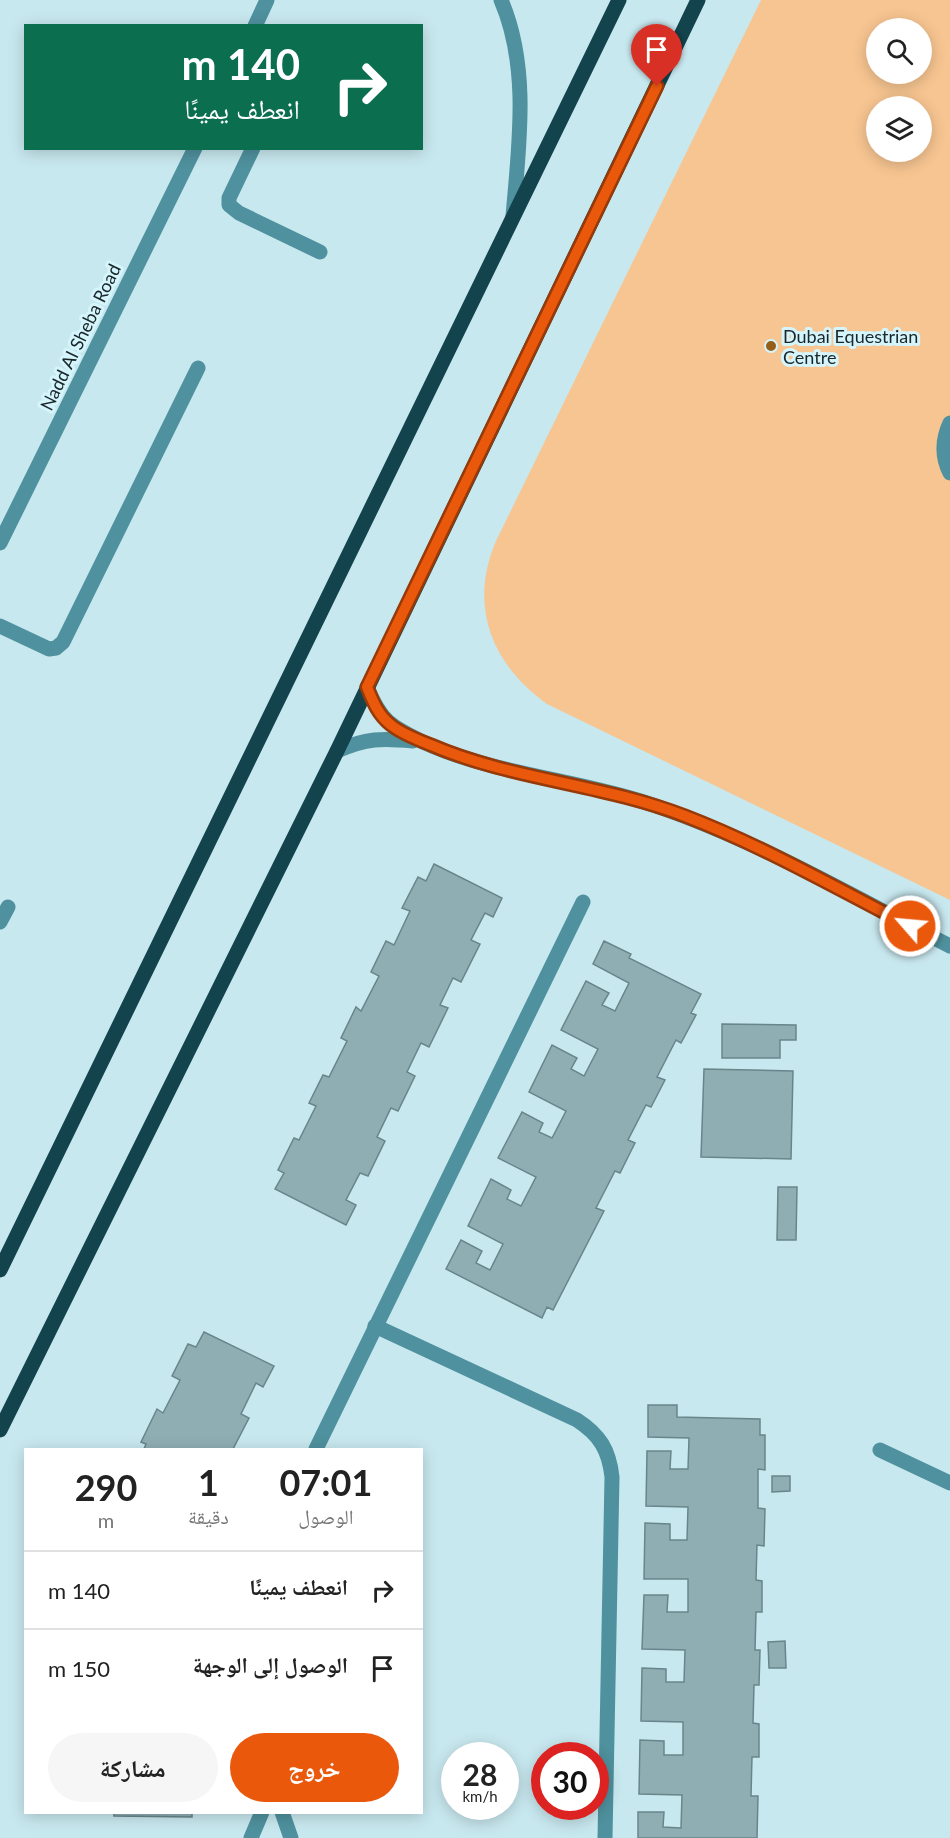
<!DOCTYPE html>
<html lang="ar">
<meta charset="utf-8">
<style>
:root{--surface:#fff;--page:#f6f6f6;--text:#222;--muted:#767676;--line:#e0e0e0;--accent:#ea580c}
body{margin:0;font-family:Lato,"Noto Naskh Arabic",sans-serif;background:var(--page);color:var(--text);direction:rtl;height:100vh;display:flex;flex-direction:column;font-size:22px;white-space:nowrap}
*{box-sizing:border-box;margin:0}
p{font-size:20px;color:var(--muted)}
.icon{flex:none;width:33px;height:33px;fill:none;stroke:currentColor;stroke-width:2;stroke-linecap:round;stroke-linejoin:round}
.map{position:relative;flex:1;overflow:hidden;direction:ltr}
.panel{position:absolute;left:24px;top:1448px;width:399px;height:366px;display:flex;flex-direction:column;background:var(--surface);border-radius:0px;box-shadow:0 3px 15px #0003;direction:rtl}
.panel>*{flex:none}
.top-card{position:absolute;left:24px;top:24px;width:399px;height:126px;border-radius:0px;box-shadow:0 3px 15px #0003;direction:rtl;background:#0b6e4f;color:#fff;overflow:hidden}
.controls{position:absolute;left:866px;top:18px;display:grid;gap:12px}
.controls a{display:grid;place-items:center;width:66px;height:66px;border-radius:50%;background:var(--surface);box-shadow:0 3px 15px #0003;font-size:30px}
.speed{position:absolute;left:441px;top:1742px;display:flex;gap:12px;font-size:30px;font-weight:700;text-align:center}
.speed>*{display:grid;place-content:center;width:78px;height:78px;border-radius:50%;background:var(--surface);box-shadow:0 3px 15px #0003;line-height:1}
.speed small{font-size:15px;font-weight:400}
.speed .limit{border:9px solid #d22;background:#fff;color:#111}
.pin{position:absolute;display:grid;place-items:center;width:51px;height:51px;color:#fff;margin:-62px -26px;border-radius:50% 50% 50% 0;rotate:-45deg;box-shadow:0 0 6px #0007}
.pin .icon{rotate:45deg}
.me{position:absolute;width:66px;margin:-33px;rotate:297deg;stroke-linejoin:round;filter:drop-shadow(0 0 4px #0008)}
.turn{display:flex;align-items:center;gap:21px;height:126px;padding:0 24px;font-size:27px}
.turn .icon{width:78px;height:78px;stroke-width:2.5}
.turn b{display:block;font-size:42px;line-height:51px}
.eta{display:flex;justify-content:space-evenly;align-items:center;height:102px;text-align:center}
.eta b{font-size:36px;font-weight:700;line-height:42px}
.button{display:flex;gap:12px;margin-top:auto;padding:12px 24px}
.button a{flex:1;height:69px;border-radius:36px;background:var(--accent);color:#fff;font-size:24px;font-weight:700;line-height:69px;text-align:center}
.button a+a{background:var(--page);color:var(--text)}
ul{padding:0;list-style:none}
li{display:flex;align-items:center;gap:18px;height:78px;padding:0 24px;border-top:2px solid var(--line)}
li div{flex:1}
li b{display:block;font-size:22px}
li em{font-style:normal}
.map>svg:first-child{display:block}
</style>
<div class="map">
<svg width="950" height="1838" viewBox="0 0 950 1838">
<rect width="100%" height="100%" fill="#c8e8ef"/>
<!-- green -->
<path fill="#f7c591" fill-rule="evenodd" d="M761,0H950V900L547,704C492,665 468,606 496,541ZM876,28H921V74H876ZM876,106H921V152H876Z"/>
<!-- building -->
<g fill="#8faeb4" stroke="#68858b" stroke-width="1.5">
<polygon points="434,864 502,898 493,917 485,913 471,940 480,944 461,982 453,978 440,1005 448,1008 429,1047 421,1043 407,1072 415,1076 398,1111 391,1108 377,1137 385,1141 368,1176 360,1173 346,1200 356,1205 346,1225 275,1189 284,1173 278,1170 294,1138 299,1140 316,1106 309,1103 323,1075 329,1077 347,1041 341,1038 356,1007 361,1011 379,976 371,972 386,941 394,945 410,911 402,908 418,877 426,881"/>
<polygon points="604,941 631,954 629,958 701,994 691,1013 696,1015 681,1043 676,1040 657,1077 665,1080 651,1107 646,1105 628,1140 635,1143 620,1173 615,1171 596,1208 604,1211 553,1310 547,1307 542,1318 446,1269 461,1240 482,1251 476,1263 490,1270 503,1244 468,1226 491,1179 511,1190 507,1199 521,1206 536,1177 498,1158 522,1112 543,1123 539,1132 552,1138 566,1111 529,1092 552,1045 577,1058 571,1069 584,1076 598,1049 561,1030 586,981 609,993 602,1005 615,1011 629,983 593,964"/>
<polygon points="722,1024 796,1025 796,1040 780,1040 780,1058 722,1058"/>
<polygon points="704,1069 793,1071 791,1159 701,1157"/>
<polygon points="778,1187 797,1187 796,1240 777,1240"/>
<polygon points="204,1332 274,1366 263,1387 256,1383 241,1414 249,1418 233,1449 144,1449 146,1444 141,1442 157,1409 163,1413 180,1380 172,1376 188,1344 196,1347"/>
<polygon points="648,1405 677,1405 677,1417 760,1419 760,1435 765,1435 765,1470 758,1469 758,1508 765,1509 764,1546 757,1545 756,1580 762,1581 762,1612 756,1612 755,1650 760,1650 759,1685 754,1685 753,1723 759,1724 759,1757 752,1757 751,1796 758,1796 757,1838 638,1838 638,1812 664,1812 663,1827 681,1828 682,1795 639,1794 640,1740 664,1741 664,1755 683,1755 683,1722 641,1721 642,1668 666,1669 666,1682 684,1682 685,1650 642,1649 644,1595 668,1595 667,1612 688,1612 688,1579 644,1579 645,1523 670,1524 670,1540 687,1540 688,1507 646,1506 647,1451 671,1451 670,1469 688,1469 689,1438 648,1437"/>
<polygon points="772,1476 790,1476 790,1491 772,1492"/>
<polygon points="785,1641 786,1668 769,1668 768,1642"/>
<polygon points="114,1812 192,1812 192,1817 114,1816"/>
</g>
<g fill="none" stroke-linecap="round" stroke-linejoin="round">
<!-- minor -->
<g stroke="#4f919e" stroke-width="15">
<path d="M501,0C530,67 519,145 513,216"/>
<polyline points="255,26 267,0"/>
<polyline points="253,148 229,198 229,205 239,213 320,252"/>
<path d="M950,423C942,440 942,457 950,473"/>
<polyline points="0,543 195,148"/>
<polyline points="0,626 49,649 56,648 63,642 198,368"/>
<path d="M367,687C381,721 390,726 423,742C495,775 576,779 650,804C755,839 852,896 950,946"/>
<path d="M337,751C366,738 382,738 413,741"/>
<polyline points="0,922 8,907"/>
<path d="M375,1326L577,1420C600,1435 609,1450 612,1477L605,1838"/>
<polyline points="316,1449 583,902"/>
<polyline points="880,1450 950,1483"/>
<polyline points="282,1812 291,1838"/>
<polyline points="251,1838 262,1812"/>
</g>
<!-- major -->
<g stroke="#13444d" stroke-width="15">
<polyline points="0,1270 619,0"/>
<polyline points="0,1430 337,751 698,0"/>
</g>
</g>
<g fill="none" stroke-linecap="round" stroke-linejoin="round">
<!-- route casing -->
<g stroke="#983908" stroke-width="15">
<path id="route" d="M657,86L367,687C373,702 378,715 391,725C402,734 418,740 431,745C512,780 603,784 685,816C763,846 836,888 910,926"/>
</g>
<!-- route -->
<use href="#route" stroke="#ea580c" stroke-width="10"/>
</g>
<!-- markers -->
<circle fill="#965f18" stroke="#d5f5fc" stroke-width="2" cx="771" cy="346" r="6"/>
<g text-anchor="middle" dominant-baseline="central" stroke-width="6" stroke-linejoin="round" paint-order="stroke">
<!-- poi labels -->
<g font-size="18" fill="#1a2629" stroke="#d5f5fc" text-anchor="start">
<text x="783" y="336">Dubai Equestrian<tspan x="783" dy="21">Centre</tspan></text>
</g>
<!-- street labels -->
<g font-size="18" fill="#1a2629" stroke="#d5f5fc">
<text transform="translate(80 337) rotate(-64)">Nadd Al Sheba Road</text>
</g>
</g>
</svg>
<div class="controls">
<a><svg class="icon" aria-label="search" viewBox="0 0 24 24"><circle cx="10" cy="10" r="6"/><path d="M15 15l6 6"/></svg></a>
<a><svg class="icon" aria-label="layers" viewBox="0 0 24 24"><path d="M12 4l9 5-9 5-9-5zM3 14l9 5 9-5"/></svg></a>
</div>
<div class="speed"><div>28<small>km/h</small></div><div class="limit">30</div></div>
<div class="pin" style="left:657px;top:86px;background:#d93025"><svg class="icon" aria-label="arrive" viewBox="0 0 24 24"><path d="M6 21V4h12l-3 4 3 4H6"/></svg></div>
<svg class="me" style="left:910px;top:926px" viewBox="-20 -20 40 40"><circle r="17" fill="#ea580c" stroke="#fff" stroke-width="3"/><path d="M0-11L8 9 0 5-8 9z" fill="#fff"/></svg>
<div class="top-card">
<div class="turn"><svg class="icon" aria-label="right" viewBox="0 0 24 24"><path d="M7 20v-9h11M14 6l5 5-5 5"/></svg><div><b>140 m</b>انعطف يمينًا</div></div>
</div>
<section class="panel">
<div class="eta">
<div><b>07:01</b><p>الوصول</p></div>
<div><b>1</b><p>دقيقة</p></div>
<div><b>290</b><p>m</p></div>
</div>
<ul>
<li><svg class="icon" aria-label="right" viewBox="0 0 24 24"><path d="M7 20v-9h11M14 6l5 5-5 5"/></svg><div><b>انعطف يمينًا</b></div><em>140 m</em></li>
<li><svg class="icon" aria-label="arrive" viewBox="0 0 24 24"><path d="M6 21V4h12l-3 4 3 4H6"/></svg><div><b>الوصول إلى الوجهة</b></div><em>150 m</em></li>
</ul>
<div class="button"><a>خروج</a><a>مشاركة</a></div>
</section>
</div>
